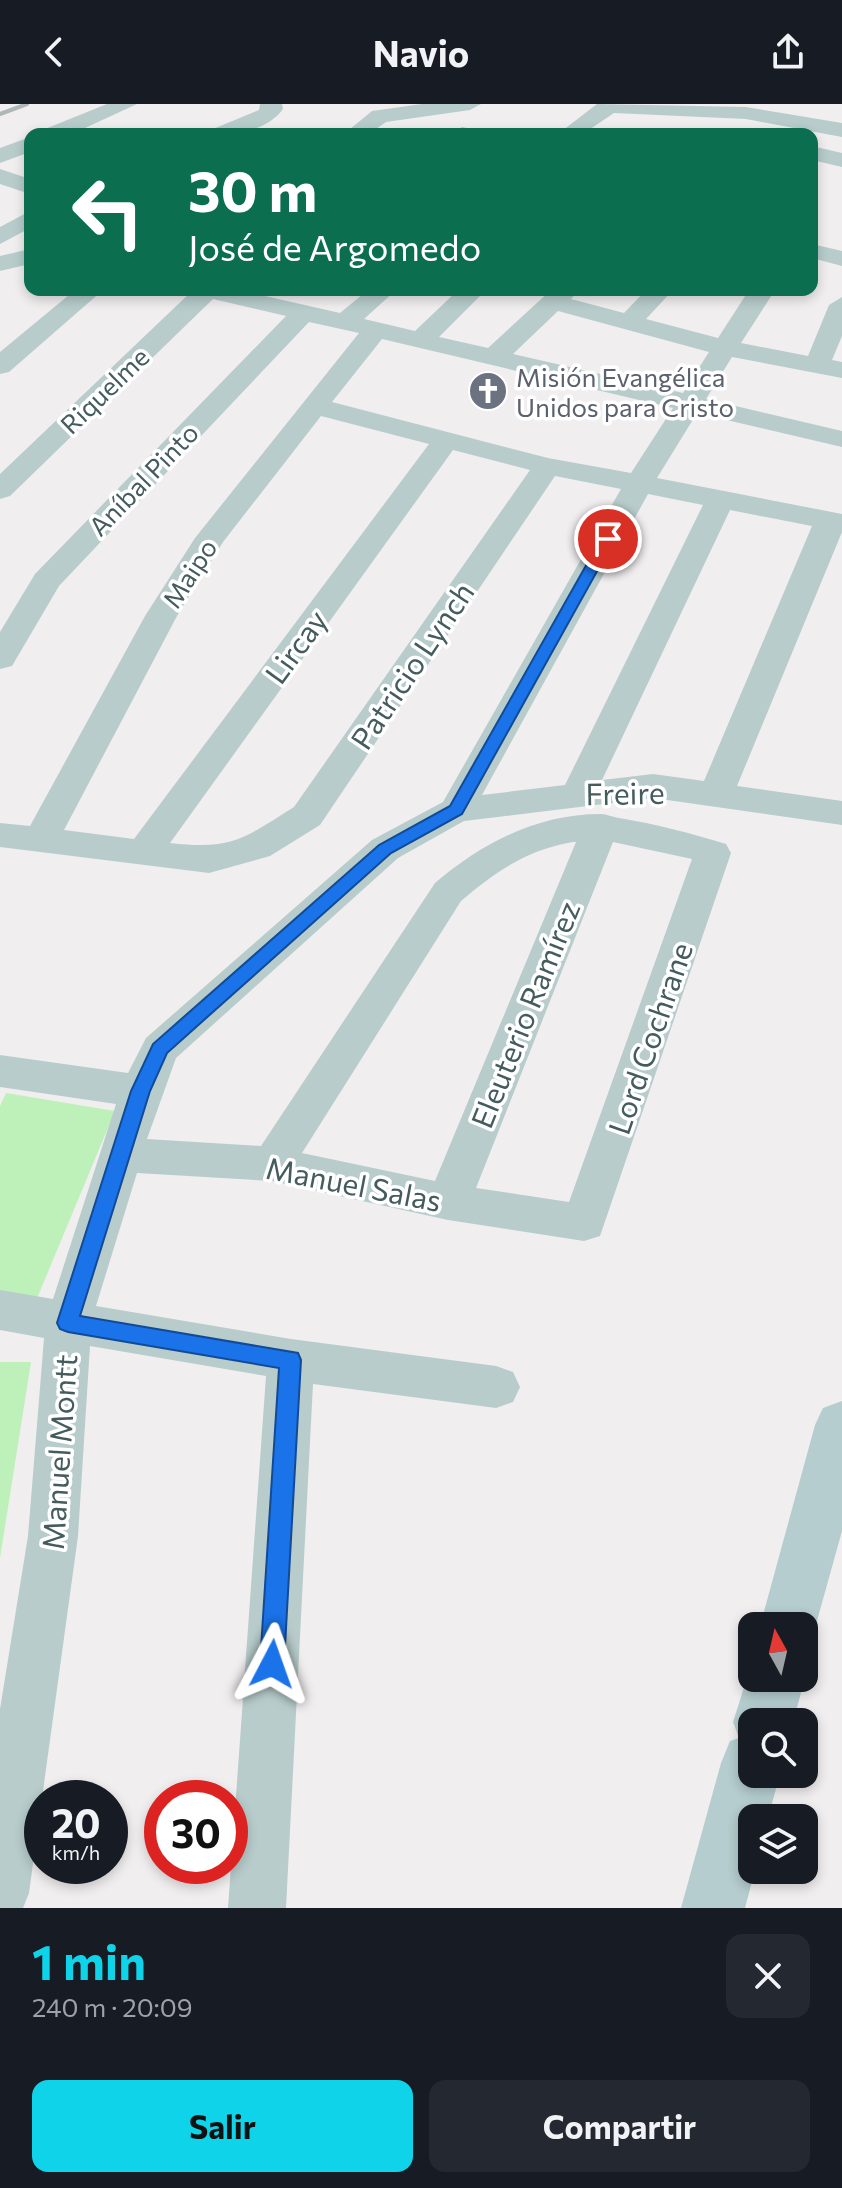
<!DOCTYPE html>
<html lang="es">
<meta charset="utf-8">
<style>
:root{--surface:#171b24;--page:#242831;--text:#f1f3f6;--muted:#9ea1a6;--accent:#0fd3e9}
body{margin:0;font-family:Commissioner,sans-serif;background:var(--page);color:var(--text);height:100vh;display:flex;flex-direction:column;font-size:30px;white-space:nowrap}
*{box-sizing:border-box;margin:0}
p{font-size:26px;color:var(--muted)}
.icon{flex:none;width:44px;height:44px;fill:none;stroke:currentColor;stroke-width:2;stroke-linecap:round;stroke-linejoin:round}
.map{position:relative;height:1804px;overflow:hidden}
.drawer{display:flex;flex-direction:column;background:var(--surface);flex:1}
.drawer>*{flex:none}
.hud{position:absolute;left:24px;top:24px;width:794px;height:168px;border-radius:16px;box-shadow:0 4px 12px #0003;background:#0b6e4f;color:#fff;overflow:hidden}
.needle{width:52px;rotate:352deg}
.fabs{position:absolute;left:738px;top:1508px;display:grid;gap:16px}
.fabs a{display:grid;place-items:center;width:80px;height:80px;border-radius:16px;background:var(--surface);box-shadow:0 4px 12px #0003;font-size:40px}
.speed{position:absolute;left:24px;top:1676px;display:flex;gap:16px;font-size:40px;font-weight:700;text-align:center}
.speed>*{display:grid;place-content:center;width:104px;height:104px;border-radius:50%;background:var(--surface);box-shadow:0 4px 12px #0003;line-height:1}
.speed small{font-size:20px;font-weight:400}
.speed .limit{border:12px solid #d22;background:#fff;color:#111}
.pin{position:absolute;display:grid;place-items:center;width:68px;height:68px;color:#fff;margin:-34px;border:4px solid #fff;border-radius:50%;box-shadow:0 2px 8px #0007}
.me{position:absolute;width:88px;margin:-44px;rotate:4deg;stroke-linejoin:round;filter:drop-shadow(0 0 6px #0008)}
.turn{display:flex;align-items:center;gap:28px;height:168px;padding:0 32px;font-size:36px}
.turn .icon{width:104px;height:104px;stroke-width:2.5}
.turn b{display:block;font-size:56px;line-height:68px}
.round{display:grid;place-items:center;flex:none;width:84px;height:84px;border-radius:16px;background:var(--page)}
.headline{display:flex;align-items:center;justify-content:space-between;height:136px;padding:0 32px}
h1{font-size:48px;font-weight:700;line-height:60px;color:var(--accent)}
.action{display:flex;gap:16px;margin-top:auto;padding:16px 32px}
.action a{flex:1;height:92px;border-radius:16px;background:var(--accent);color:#111;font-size:32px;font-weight:700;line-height:92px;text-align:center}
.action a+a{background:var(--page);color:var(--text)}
header{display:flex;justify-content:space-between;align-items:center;height:104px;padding:0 32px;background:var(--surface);font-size:36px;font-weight:700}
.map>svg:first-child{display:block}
</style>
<header><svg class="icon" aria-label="back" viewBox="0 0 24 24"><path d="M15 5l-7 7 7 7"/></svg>Navio<svg class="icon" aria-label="share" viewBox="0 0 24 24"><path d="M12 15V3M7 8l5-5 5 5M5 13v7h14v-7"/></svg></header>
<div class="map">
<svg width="842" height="1804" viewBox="0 0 842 1804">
<rect width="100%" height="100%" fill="#f1eeef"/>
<!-- green -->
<g fill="#bdf1b9">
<polygon points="6,989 115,1007 35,1199 0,1192 0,1002"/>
<polygon points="0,1258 31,1258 0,1454"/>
</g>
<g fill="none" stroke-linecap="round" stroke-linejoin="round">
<!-- street -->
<g fill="#b8cccc" fill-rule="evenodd">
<polygon points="107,0 137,0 72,30 42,30 45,25"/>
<path d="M260,0H282L283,5C266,28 236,30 210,30L213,25L259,6Z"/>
<polygon points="422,0 481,0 470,6 386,18 369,30 344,30 372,7"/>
<polygon points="597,0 746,3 842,19 842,33 746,15 614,9 583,30 558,30"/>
<polygon points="462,23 471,25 474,30 451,30"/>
<polygon points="30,33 30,48 0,59 0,44"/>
<polygon points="812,42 842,49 842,63 812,56"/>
<polygon points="0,65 30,75 30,90 0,80"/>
<polygon points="30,107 30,124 0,140 0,123"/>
<polygon points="812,140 842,147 842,162 812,154"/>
<polygon points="30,145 30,160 0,167 0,152"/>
<polygon points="75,186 103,186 9,268 0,270 0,248"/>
<path d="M193,186H239L340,209L368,186H396L364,215L415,227L458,186H486L439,233L488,244L551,186H579L571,195L624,209L646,186H673L646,215L718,234L749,186H775L741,239L808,252L829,201L842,193V232L832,256L842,258V274L732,253L706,295L842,327V343L697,309L657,374L842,410V428L737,682L842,697V721L653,694L464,717L398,754L176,954L147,1035L261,1042L435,779C482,739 537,710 601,710C606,710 613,713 619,714C656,720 690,729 726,740L731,749L600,1132L584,1137L448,1116L272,1077L137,1069L96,1202L291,1235L496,1262L513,1268L520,1283L513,1298L496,1304L313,1280L286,1804H228L266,1272L90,1242L78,1432L29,1789L23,1804H0V1605L28,1432L44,1234L0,1226V1186L53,1195L116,1000L0,983V951L128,969L146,934L372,736L443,698L621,385L555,372L320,721L270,752L209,769L0,743V719L30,722L145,512L195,434L359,229L309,218L59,482L12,562L0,565V528L35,470L286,212L213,195L10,392L0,395V370ZM558,207L709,248L683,289L513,250ZM382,235L673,304L631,369L548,354L332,298ZM321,312L429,340L134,735L64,726L177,512L223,438ZM453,346L530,366L294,703C243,735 232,746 170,739ZM648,390L703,401L565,681L482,691ZM730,406L812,422L704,677L653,670L602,676ZM573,738H576L435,1077L302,1049L461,797C496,767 527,746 573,738ZM613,738L692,755L569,1098L476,1084Z"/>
</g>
<!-- secondary -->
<g fill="#b5cdce" fill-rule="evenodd">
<polygon points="842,1297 842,1427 810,1542 804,1544 804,1522 760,1522 815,1321 823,1304"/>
<polygon points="752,1558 752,1574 805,1574 793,1618 752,1618 752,1670 780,1670 768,1714 752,1714 752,1766 755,1766 745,1804 681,1804 721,1659 730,1637 739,1634 733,1618"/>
</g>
<!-- rail -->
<polyline stroke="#b0b7b9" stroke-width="4" points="0,10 27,0"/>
</g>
<!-- route -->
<polygon fill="#1a73e8" stroke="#114b97" stroke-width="2" points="608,431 615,435 462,710 391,749 167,949 150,987 80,1212 298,1249 301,1256 284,1560 280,1569 272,1573 263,1569 260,1560 279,1264 68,1228 60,1225 57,1219 131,987 153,940 379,741 450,702 601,435"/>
<!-- icons -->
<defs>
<g id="church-disc" transform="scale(2)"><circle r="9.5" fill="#6b7280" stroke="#fff"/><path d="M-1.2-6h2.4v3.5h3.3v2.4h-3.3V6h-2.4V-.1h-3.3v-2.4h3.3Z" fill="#fff"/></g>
</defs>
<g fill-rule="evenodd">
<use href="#church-disc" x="488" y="287"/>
</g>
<g text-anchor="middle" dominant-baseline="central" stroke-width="7" stroke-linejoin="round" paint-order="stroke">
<!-- far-worship labels -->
<g font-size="26" fill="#5b616d" stroke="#fff" text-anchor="start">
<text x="516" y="272">Misión Evangélica<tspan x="516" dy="30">Unidos para Cristo</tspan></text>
</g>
<!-- far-street labels -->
<g font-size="26" fill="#455c5c" stroke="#fff">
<text transform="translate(104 286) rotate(-44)">Riquelme</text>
<text transform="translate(143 375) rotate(-46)">Aníbal Pinto</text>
<text transform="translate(189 469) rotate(-57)">Maipo</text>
</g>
<!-- street labels -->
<g font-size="30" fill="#455c5c" stroke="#fff">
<text transform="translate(295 542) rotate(-54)">Lircay</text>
<text transform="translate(411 561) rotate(-56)">Patricio Lynch</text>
<text transform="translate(625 688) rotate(-1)">Freire</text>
<text transform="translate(524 910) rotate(-68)">Eleuterio Ramírez</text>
<text transform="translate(649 934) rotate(-71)">Lord Cochrane</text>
<text transform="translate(354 1079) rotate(11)">Manuel Salas</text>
<text transform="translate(58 1348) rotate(-86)">Manuel Montt</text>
</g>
</g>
</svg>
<div class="fabs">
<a><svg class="needle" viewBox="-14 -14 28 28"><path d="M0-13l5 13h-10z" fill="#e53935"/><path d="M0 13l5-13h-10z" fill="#9ea1a6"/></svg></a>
<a><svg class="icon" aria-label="search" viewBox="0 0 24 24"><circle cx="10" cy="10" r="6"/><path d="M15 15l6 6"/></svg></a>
<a><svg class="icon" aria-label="layers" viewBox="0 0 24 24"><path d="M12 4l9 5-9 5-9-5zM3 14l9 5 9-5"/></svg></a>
</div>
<div class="speed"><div>20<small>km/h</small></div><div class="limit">30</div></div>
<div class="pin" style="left:608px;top:435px;background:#d93025"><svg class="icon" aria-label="arrive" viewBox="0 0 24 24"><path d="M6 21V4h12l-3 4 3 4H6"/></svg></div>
<svg class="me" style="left:272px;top:1560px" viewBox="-20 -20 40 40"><path d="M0-17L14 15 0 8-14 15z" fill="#1a73e8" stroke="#fff" stroke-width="4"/></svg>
<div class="hud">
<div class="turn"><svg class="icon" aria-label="left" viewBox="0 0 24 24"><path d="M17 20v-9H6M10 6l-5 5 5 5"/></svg><div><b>30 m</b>José de Argomedo</div></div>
</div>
</div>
<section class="drawer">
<div class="headline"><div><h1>1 min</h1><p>240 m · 20:09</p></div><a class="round"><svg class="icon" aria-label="close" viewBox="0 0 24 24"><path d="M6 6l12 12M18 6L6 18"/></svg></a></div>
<div class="action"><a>Salir</a><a>Compartir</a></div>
</section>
